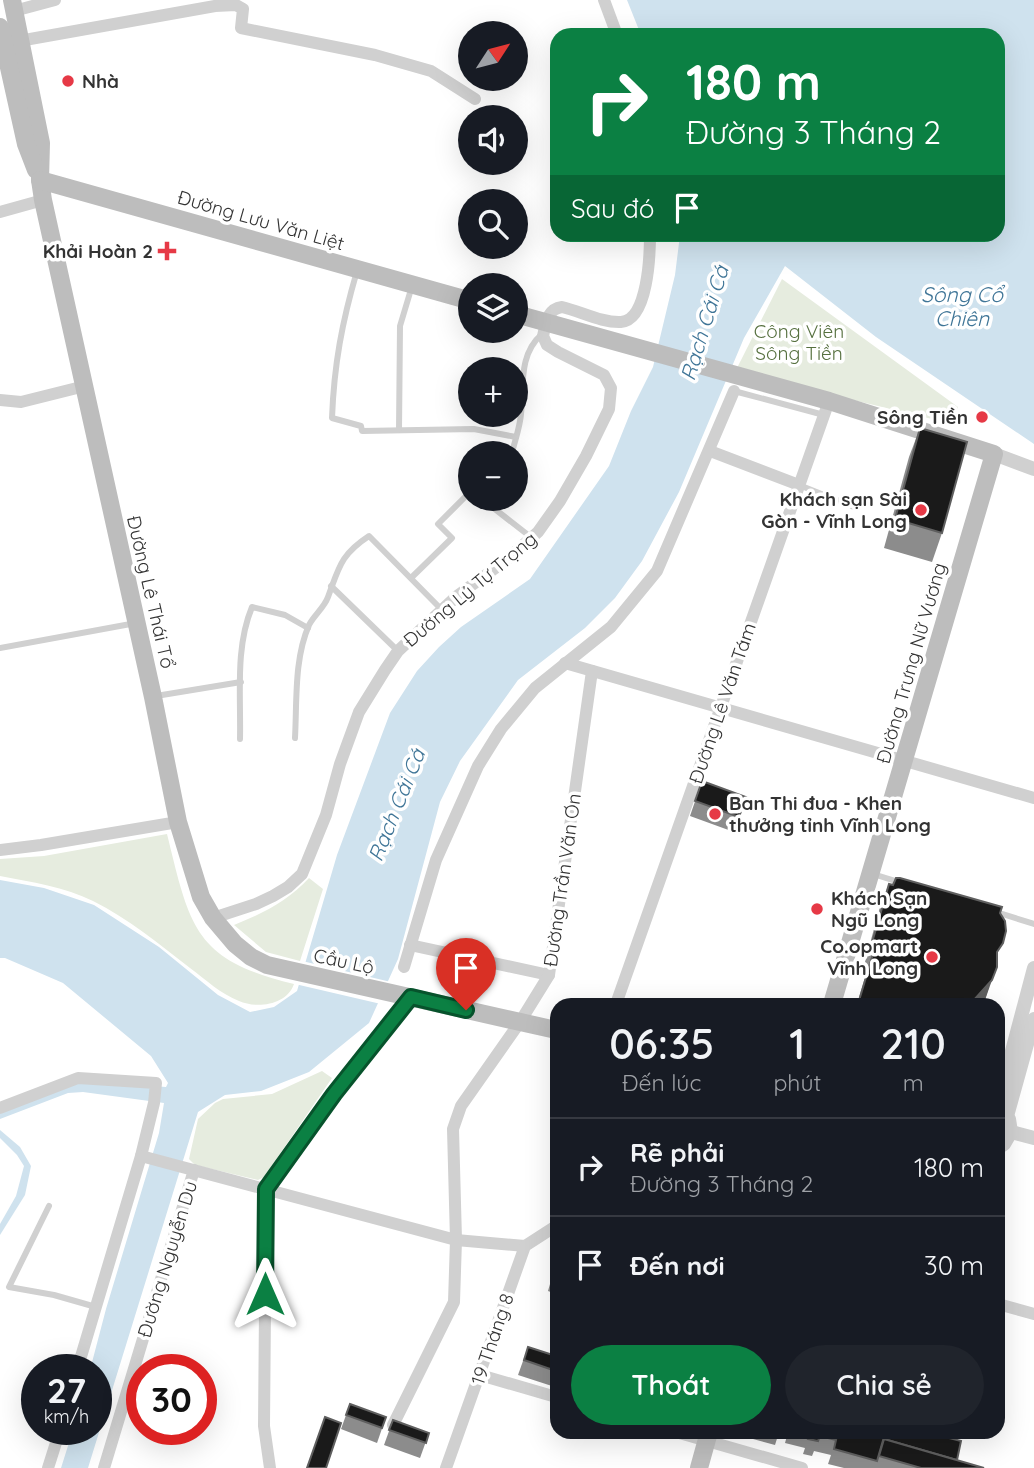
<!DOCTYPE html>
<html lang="vi">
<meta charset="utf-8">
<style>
:root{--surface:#171b24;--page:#20242c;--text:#f1f3f6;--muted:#9ea1a6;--line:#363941;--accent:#0b8043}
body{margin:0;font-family:Quicksand,sans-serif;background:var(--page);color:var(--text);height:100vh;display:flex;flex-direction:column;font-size:26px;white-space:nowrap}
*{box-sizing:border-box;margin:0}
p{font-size:23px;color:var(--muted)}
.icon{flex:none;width:38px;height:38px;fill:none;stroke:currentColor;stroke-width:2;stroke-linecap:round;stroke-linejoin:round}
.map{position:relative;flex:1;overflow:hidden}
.sheet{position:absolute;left:550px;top:998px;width:455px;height:441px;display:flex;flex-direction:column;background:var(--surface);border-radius:21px;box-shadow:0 7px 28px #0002}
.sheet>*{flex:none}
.guide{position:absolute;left:550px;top:28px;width:455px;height:214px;border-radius:21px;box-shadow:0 7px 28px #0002;background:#0b8043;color:#fff;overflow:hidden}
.needle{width:46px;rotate:54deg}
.fabs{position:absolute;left:458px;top:21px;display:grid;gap:14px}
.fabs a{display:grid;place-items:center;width:70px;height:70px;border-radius:50%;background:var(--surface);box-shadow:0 7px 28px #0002;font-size:35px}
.speed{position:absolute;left:21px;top:1354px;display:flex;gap:14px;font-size:35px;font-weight:700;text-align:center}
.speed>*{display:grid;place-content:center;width:91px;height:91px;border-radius:50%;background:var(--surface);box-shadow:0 7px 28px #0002;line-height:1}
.speed small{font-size:18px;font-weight:400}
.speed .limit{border:10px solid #d22;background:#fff;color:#111}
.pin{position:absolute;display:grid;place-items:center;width:60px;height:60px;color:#fff;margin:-72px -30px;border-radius:50% 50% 50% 0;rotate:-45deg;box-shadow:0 0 7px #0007}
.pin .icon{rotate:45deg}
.me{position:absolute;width:77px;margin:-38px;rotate:0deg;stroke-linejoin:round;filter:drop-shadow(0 0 5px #0008)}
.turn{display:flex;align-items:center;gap:24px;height:147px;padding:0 21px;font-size:32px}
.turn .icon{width:91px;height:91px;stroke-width:2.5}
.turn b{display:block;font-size:49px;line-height:60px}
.then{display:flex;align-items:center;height:66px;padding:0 21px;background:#0003;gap:14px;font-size:26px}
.eta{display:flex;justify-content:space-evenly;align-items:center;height:119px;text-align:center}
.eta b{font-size:42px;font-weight:600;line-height:49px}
.primary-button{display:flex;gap:14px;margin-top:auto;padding:14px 21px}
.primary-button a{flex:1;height:80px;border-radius:42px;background:var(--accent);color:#fff;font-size:28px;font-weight:600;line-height:80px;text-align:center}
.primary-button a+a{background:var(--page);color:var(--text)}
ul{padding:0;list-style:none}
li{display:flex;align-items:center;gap:21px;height:98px;padding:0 21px;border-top:2px solid var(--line)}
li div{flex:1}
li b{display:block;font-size:26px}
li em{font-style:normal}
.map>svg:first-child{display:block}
</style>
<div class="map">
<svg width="1034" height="1468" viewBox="0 0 1034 1468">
<rect width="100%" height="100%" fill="#fff"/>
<!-- green -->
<g fill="#e6ecdf">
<polygon points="782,279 958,407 957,425 853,400 737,368"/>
<path d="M167,834C190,927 194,960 294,984C287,1005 257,1009 239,1001C221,994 206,980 190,968C159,944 129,919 93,901C65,887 31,882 0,876V859L44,856Z"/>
<path d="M309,878L323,889L300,961L266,952L234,925C262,914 288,901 309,878Z"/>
<polygon points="322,1071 332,1078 264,1177 258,1180 195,1165 189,1159 198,1119 215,1103 223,1099 272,1094"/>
</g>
<!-- water -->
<g fill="#cfe2ee">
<polygon points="627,0 1034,0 1034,444 876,337 785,266 744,338 679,492 642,561 615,598 585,628 518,680 460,761 440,802 398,959 369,1023 309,1072 261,1091 225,1095 198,1112 88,1468 61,1468 73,1430 96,1430 96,1370 90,1370 106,1309 159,1133 164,1103 83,1092 68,1093 0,1119 0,1110 74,1080 166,1087 168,1083 151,1056 63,983 5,958 0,958 0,880 44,888 94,905 159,947 218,995 250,1012 274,1007 297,991 337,855 390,713 417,671 439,647 461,627 530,579 609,466 631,411 653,367 675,275 680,235 998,234 998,35 641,35"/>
<polygon points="0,1130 20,1147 31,1166 25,1195 0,1235 0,1224 16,1196 24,1166 17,1155 0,1138"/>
</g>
<!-- pier -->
<polygon fill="#fff" points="302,961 391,982 381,1004 295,984"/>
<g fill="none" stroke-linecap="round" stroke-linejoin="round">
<!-- service -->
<g stroke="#d0d0d0" stroke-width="6">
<path d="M357,271C342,322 334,365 332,418L361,426L362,431L474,429L516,437"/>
<polyline points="734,391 824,415"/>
<polyline points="399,430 400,326 412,286"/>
<path d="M512,453C515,440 520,427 521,414C524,386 518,355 542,334"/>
<polyline points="799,485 854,507"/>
<polyline points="482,499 532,538"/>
<polyline points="411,578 452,538 438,524 471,491"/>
<polyline points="331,586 398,651"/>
<polyline points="0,648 136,623"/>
<polyline points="156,696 241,682"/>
<path d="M295,738C297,701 294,659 309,625C314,615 324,608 328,597C339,568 340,555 369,536L442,610"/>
<path d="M240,739C241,695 235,648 252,607L285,615L308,628"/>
<polyline points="873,874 902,883"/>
<polyline points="993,911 1034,924"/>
<polyline points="49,1206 9,1287 54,1295 96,1307"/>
</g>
<!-- minor -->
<g stroke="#d0d0d0" stroke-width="12">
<polyline points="604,0 617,35"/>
<polyline points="14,11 55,0"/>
<polyline points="19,41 215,6 236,5 243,9 241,28 375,55 431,71 475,99"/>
<polyline points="0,212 43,200"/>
<polyline points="0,400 21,402 85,386"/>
<polyline points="710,451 799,485"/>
<polyline points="565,663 1034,798"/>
<polyline points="0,850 41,845 178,822"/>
<path d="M213,918L256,904L273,896L288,887L302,874L326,815L340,764L359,712L385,670L398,651L457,596L505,561L538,532L560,501L586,456L609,409L611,388L604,375L558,352L547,345L543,336C546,323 547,309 562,307C580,311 602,323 621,322C648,320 650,255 650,234"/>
<polyline points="410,945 549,975"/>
<polyline points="404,967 436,860 478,766 501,729 535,688 611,627 657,571 734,391"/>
<polyline points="616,1004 829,401"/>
<polyline points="0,1108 78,1078 156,1083 154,1103 141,1156 77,1370"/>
<polyline points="141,1156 456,1240 525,1246"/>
<polyline points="998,1304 1034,1314"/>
<polyline points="480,1375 556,1397"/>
<polyline points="393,1425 454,1302 456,1240 453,1129 461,1106 520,1022 549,975 592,671"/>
<polyline points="676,1432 802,1468"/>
<polyline points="48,1468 60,1430"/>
<polyline points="104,1468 194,1170"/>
<polyline points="270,1468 264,1426 266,1189 334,1094 411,997"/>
<polyline points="446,1468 525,1246 556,1226"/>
</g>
<!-- tertiary -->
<g stroke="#d0d0d0" stroke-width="14">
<polyline points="994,454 1034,469"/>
<polyline points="998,1104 1034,968"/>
<polyline points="1007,1116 1034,1019"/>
<polyline points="1011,1132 1034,1138"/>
<polyline points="998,1148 1004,1144 1011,1132 1009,1119 1002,1111"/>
</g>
<!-- secondary -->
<g stroke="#bdbdbd" stroke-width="18">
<polyline points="12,0 41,143 40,180 43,200 153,697 178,822 201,897 213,918 235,944 251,957 267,965 556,1030"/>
<polyline points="0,27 26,144 36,170"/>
<polyline points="40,180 471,301"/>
<polyline points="516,314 829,401 994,454 832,1004"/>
<polyline points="699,1468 709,1432"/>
</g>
</g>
<!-- wall -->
<g fill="#8c8c8c">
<polygon points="920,428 942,533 932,562 884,548 909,457"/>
<polygon points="702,781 746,797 734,832 690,816"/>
<polygon points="889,884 1000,913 997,959 985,1000 981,1004 857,1004 866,974 862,973 881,903"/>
<polygon points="556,1263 556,1309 552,1307 556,1294 548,1291"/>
<polygon points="528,1347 556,1356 556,1383 555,1387 518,1375"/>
<polygon points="350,1404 386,1417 377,1443 341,1429"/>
<polygon points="393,1420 429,1433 420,1458 384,1445"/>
<polygon points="743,1432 779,1432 775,1445 742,1436"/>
<polygon points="788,1432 865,1432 883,1437 885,1432 927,1432 956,1460 984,1468 844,1468 828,1464 831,1455 814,1451 812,1456 803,1454 805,1448 785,1443"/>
</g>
<!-- shaded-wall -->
<polygon fill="#5f5f5f" points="992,980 985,1000 981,1004 972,1004 973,1001"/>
<!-- building -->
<g fill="#1a1a1a" stroke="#5f5f5f" stroke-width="2">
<polygon points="920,428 967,442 942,533 895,519"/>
<polygon points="702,781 746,797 739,817 695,801"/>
<polygon points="896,878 900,878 1002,907 1000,913 1005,921 1006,931 1003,943 997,952 997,967 992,980 973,1001 974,1004 858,1004 873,954 869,953 889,884 893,885"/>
<polygon points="556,1265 556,1277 553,1276"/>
<polygon points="528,1347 556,1356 556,1371 524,1360"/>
<polygon points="350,1404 386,1417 382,1428 346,1415"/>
<polygon points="325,1417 341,1423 326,1468 307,1468"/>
<polygon points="393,1420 429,1433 426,1443 389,1430"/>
<polygon points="766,1432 779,1432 779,1435"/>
<polygon points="805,1432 865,1432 884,1437 877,1461 834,1449 836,1440 820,1436 818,1441 808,1439 810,1433"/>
<polygon points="886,1432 926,1432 961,1441 957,1460 884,1439"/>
<polygon points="884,1439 984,1468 921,1468 879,1456"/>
</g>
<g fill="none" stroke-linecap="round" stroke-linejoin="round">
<!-- route casing -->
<g stroke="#07532c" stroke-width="18">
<polyline id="route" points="265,1294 266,1189 334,1094 411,997 466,1010"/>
</g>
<!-- route -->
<use href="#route" stroke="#0b8043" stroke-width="12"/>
</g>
<!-- markers -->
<g fill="#e63946" stroke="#fff" stroke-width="2.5">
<circle cx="68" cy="81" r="7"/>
<path d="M163.5 240.5h7v7h7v7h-7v7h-7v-7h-7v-7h7z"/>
<circle cx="982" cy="417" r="7"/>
<circle cx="921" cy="510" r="7"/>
<circle cx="715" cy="814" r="7"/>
<circle cx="817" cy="909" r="7"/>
<circle cx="932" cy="957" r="7"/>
</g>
<g text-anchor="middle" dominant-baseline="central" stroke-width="7" stroke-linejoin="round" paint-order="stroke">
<!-- poi labels -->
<g font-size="19" font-weight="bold" fill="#333" stroke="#fff" text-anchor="end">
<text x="82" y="81" text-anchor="start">Nhà</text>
<text x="153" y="251">Khải Hoàn 2</text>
<text x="968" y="417">Sông Tiền</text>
<text x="907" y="499">Khách sạn Sài<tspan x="907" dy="22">Gòn - Vĩnh Long</tspan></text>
<text x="729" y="803" text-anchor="start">Ban Thi đua - Khen<tspan x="729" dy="22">thưởng tỉnh Vĩnh Long</tspan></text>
<text x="831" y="898" text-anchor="start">Khách Sạn<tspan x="831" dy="22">Ngũ Long</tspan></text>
<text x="918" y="946">Co.opmart<tspan x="918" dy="22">Vĩnh Long</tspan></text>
</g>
<!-- street labels -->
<g font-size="19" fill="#333" stroke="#fff">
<text transform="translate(261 220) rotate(16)">Đường Lưu Văn Liệt</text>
<text transform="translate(470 589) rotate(-40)">Đường Lý Tự Trọng</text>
<text transform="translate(151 592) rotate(77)">Đường Lê Thái Tổ</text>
<text transform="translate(911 663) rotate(-74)">Đường Trưng Nữ Vương</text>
<text transform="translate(722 703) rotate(-71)">Đường Lê Văn Tám</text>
<text transform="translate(562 880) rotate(-82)">Đường Trần Văn Ơn</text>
<text transform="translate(344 961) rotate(12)">Cầu Lộ</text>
<text transform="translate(167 1259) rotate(-73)">Đường Nguyễn Du</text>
<text transform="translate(492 1339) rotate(-71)">19 Tháng 8</text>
</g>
<!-- park labels -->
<g font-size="19" fill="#56703f" stroke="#fff">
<text x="799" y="331">Công Viên<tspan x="799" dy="22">Sông Tiền</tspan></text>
</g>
<!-- water labels -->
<g font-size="21" font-style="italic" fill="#3f7597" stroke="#fff">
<text x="962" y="294">Sông Cổ<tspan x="962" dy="24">Chiên</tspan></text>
<text transform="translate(704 323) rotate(-73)">Rạch Cái Cá</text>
<text transform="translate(396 805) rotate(-68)">Rạch Cái Cá</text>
</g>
</g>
</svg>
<div class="fabs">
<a><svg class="needle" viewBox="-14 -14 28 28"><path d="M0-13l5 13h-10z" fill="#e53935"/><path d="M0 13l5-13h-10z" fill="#9ea1a6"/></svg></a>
<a><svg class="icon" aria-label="sound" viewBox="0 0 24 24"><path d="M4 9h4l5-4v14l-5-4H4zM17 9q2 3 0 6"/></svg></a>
<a><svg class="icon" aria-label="search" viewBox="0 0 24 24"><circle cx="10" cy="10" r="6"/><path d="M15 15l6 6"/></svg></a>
<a><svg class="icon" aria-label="layers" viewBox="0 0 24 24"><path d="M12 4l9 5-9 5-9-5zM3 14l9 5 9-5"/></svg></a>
<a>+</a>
<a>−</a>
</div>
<div class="speed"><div>27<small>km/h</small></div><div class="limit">30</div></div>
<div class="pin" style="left:466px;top:1010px;background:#d93025"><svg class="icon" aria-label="arrive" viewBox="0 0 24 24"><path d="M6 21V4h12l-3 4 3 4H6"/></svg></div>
<svg class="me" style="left:265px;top:1294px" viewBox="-20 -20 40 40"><path d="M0-17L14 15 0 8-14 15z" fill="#0b8043" stroke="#fff" stroke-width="4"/></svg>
<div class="guide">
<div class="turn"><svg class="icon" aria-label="right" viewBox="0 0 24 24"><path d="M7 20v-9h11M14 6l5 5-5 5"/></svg><div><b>180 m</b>Đường 3 Tháng 2</div></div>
<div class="then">Sau đó<svg class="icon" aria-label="arrive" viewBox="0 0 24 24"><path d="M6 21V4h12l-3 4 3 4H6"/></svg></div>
</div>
<section class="sheet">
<div class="eta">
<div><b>06:35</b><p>Đến lúc</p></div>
<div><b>1</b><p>phút</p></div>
<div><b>210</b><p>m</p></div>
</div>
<ul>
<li><svg class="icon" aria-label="right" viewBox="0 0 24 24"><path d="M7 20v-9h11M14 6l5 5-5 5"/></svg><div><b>Rẽ phải</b><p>Đường 3 Tháng 2</p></div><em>180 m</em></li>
<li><svg class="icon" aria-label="arrive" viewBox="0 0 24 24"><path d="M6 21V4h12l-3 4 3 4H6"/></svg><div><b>Đến nơi</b></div><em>30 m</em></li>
</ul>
<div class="primary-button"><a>Thoát</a><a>Chia sẻ</a></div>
</section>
</div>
